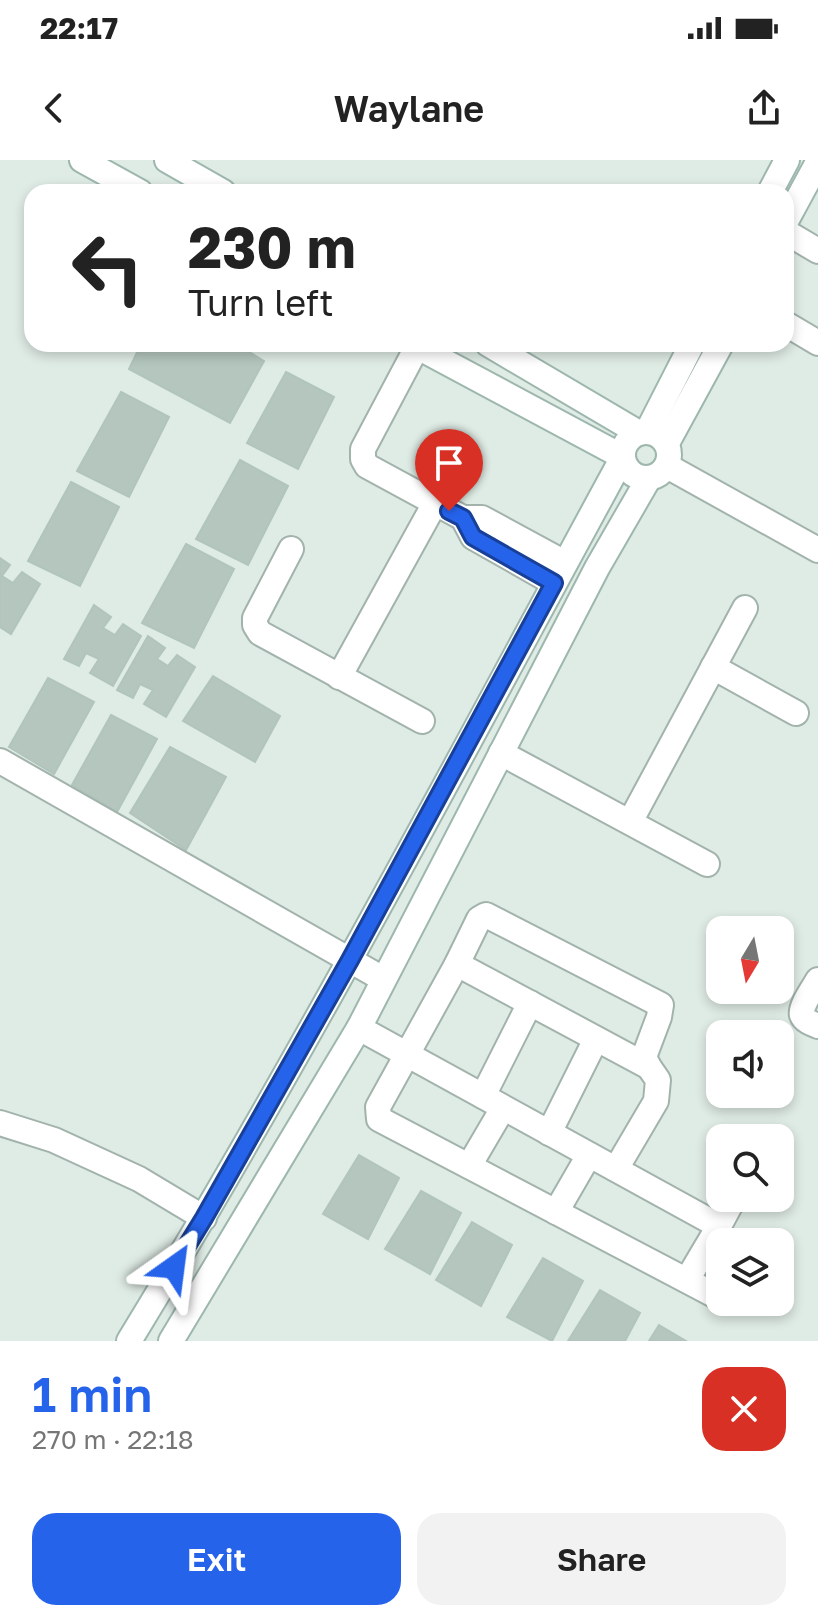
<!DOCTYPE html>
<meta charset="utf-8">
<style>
:root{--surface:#fff;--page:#f2f2f2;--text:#222;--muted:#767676;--accent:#2563eb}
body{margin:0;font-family:"Golos Text",sans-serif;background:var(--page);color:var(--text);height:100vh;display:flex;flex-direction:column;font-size:30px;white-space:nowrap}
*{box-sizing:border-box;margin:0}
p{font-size:26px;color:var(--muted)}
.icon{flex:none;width:44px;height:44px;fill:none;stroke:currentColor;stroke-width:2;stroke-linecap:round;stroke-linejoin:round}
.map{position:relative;height:1181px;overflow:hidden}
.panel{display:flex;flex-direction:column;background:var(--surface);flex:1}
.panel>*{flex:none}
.hud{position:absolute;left:24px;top:24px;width:770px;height:168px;border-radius:24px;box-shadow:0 4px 12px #0003;background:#fff;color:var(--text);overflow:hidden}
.needle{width:52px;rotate:190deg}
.fabs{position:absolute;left:706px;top:756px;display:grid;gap:16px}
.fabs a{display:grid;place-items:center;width:88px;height:88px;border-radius:16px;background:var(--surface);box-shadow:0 4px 12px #0003;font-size:40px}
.pin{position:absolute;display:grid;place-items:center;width:68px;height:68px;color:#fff;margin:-82px -34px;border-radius:50% 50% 50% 0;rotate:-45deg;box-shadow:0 0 8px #0007}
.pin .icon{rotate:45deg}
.me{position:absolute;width:88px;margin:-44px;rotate:31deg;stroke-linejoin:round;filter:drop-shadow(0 0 6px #0008)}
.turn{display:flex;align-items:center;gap:28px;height:168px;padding:0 32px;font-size:36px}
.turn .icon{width:104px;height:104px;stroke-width:2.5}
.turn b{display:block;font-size:56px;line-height:68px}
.round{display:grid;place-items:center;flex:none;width:84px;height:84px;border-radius:24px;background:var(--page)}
.overview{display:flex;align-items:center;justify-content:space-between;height:136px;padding:0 32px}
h1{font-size:48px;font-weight:600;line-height:60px;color:var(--accent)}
.primary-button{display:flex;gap:16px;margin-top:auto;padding:16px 32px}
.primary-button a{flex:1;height:92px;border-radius:24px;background:var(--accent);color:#fff;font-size:32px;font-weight:600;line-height:92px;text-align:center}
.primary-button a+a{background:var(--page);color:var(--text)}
.status{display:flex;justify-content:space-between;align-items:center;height:56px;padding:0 40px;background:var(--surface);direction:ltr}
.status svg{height:22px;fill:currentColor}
header{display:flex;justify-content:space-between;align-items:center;height:104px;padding:0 32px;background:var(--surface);font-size:36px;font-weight:600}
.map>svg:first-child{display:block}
</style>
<div class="status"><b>22:17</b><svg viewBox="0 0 49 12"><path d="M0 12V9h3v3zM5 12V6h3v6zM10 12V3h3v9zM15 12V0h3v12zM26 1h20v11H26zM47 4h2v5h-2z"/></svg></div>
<header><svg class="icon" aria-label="back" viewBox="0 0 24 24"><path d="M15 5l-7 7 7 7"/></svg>Waylane<svg class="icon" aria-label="share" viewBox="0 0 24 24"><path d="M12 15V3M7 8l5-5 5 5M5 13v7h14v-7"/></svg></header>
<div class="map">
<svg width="818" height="1181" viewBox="0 0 818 1181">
<rect width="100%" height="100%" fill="#dfebe5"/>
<!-- building -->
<g fill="#b4c6be" stroke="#b1c5bc" stroke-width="2">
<polygon points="141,184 236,184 264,201 230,263 129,209"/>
<polygon points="286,212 334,237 298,309 247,283"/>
<polygon points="121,232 169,257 129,337 77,311"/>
<polygon points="240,300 288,326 248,405 196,379"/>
<polygon points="71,322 119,347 80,426 28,401"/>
<polygon points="186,384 234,409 194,488 142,463"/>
<polygon points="0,398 10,405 2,416 13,423 22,412 40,424 11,474 0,467"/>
<polygon points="94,445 111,457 103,468 115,475 123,464 141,476 113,526 90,513 99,499 86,493 79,506 64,499"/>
<polygon points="148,476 165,488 157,499 168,506 177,495 195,507 166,557 144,544 153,530 140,524 133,538 117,530"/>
<polygon points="213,516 280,556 255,602 183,561"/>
<polygon points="48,518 94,542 54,614 9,587"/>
<polygon points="111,555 157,579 117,652 72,625"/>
<polygon points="170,587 226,617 186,690 130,653"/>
<polygon points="359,995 399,1018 368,1079 323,1054"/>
<polygon points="421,1031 461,1053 430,1114 385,1089"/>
<polygon points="472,1062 512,1085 481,1146 436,1120"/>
<polygon points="543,1098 583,1121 552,1181 507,1157"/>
<polygon points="600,1130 640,1153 625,1181 568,1181"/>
<polygon points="659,1165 686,1181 649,1181"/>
</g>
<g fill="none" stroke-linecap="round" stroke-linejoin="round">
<!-- street casing -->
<g stroke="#a2b3ac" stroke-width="28">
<g id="street">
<polyline points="786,72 818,91"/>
<polyline points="786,164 818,183"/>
<polyline points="417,187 363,289 363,299 367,306 463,358 482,358 565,403"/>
<polyline points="667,306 818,390"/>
<polyline points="463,358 473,377 554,423"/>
<polyline points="291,389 255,458 255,465 260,473 422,561"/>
<polyline points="713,507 796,553"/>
<polyline points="339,517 435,343"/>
<polyline points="501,593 707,704"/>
<polyline points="0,601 383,819"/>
<polyline points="630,662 745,448"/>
<polyline points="457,804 649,907"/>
<path d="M818,820C814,827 799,848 802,855C804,861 813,864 818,866"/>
<polyline points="359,868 719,1066 734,1038"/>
<polyline points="483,936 530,843"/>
<polyline points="0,963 54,980 139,1019 204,1058"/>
<polyline points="549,973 596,879"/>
<polyline points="469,1006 503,948"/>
<polyline points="616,1009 656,941 658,920 649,907 644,897 659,857 661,845 486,755 479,759 457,804 378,947 379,959 720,1138"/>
<polyline points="556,1052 589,995"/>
<polyline points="687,1120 719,1066"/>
</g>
</g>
<!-- secondary casing -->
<g stroke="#9db7ad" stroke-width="28">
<g id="secondary">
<polyline points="82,0 140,32"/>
<polyline points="167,0 223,32"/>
<polyline points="770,32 787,0"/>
<polyline points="786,61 818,2"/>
<polyline points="488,184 639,273"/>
<circle cx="646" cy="295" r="23"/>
<polyline points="647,272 692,184"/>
<polyline points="667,283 721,184"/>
<path d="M129,1181C305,893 462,593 623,297L412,184"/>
<polyline points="171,1181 359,868 597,408 649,318"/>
</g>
</g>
<!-- street -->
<use href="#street" stroke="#fff" stroke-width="24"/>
<!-- secondary -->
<use href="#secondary" stroke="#fff" stroke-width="24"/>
</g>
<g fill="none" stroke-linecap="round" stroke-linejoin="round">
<!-- route casing -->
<g stroke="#184099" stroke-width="20">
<polyline id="route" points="174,1107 204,1058 350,800 554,423 473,377 463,358 449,351"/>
</g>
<!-- route -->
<use href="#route" stroke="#2563eb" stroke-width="14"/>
</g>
</svg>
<div class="fabs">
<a><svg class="needle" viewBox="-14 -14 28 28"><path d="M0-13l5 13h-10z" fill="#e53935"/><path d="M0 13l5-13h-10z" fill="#767676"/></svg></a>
<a><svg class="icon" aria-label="sound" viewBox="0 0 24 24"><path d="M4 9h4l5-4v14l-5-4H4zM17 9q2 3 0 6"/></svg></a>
<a><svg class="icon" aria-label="search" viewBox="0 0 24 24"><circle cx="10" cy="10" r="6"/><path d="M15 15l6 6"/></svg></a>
<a><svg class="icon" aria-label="layers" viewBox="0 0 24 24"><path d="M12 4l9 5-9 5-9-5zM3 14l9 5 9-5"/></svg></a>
</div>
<div class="pin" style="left:449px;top:351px;background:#d93025"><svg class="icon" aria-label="arrive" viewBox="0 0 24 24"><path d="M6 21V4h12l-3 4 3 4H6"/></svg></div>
<svg class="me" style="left:174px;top:1107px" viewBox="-20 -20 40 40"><path d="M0-17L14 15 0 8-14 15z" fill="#2563eb" stroke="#fff" stroke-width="4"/></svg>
<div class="hud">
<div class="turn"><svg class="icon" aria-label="left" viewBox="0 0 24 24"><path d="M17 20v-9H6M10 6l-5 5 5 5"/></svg><div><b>230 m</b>Turn left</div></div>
</div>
</div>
<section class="panel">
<div class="overview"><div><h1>1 min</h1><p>270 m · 22:18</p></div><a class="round" style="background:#d93025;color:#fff"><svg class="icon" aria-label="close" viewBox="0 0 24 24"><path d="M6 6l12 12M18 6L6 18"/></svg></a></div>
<div class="primary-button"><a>Exit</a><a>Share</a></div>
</section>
